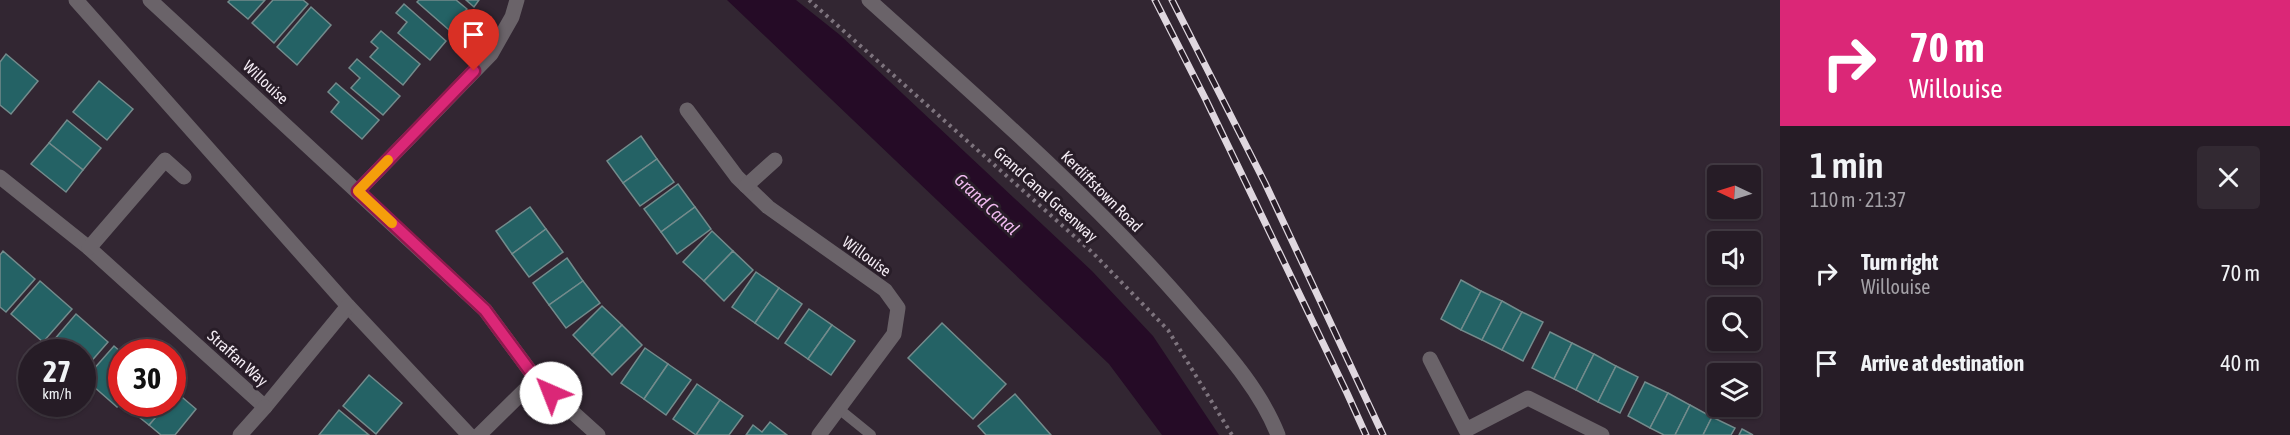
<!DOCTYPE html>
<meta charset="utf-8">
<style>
:root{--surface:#261c26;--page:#322932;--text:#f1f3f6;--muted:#a4a1a7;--line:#423a43}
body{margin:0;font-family:"Asap Condensed",sans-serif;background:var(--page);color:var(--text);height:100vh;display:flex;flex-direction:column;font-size:22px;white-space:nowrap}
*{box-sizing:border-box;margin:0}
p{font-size:20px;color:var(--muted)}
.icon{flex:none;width:33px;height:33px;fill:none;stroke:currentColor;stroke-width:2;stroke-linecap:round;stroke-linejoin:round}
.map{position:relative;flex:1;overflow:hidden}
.side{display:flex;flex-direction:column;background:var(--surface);width:510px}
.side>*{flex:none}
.banner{background:#db2777;color:#fff;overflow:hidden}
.needle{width:39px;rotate:274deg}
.controls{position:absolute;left:1707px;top:165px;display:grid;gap:12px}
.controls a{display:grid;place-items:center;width:54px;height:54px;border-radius:6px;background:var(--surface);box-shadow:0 2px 4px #0004,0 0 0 2px var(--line);font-size:30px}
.speed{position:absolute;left:18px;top:339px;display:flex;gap:12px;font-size:30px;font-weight:700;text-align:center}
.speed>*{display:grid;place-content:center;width:78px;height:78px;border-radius:50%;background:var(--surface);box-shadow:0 2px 4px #0004,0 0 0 2px var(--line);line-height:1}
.speed small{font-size:15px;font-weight:400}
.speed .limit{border:9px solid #d22;background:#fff;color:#111}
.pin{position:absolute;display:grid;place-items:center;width:51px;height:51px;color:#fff;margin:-62px -26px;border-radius:50% 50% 50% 0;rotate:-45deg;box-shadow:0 0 6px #0007}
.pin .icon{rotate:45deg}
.me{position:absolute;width:66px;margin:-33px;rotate:316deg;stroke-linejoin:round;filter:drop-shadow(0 0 4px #0008)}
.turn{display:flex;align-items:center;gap:21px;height:126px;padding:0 30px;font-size:27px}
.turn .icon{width:78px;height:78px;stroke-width:2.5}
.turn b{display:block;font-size:42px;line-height:51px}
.round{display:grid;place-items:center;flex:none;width:63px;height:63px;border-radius:6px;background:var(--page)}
.head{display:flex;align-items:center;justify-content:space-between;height:102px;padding:0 30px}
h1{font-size:36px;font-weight:600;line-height:45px}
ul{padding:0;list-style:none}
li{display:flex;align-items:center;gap:18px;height:90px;padding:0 30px}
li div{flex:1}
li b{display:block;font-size:22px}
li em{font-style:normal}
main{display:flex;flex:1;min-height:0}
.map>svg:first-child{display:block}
</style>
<main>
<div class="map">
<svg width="1780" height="435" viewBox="0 0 1780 435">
<rect width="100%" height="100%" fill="#322632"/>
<!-- water -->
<polygon fill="#250b26" points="727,0 796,0 840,35 1092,271 1153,336 1219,435 1162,435 1109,364"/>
<!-- building -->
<g fill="#246265" stroke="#738b8c" stroke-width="1.5">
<polygon points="230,0 265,0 248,19 228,2"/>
<polygon points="273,0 303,0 308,4 274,43 252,23"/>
<polygon points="419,0 456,0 467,9 449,30 417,2"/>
<polygon points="466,0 479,0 474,7"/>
<polygon points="404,4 446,41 430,60 398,33 407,22 396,13"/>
<polygon points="311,7 331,25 297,65 277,47"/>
<polygon points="381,31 420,64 403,85 370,57 378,48 371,42"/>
<polygon points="6,54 38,81 11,114 0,105 0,62"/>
<polygon points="357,59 400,96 383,115 351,88 360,78 349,68"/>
<polygon points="99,81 133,109 107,140 73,112"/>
<polygon points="336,83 379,120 362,139 331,112 339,102 328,92"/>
<polygon points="67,120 101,148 83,170 49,143"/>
<polygon points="641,136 657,159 623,183 607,161"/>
<polygon points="49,143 83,170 66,192 31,164"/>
<polygon points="657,159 674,182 640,206 623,183"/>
<polygon points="678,184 695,207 661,232 644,209"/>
<polygon points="530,207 546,229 512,254 496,231"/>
<polygon points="695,207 711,229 677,254 661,232"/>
<polygon points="546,229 563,252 529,277 512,254"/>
<polygon points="712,231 733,251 704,281 683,262"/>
<polygon points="3,251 35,279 6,312 0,307 0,255"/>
<polygon points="733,251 753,270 724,301 704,281"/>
<polygon points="567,258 583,281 549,305 533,283"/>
<polygon points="756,272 779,288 755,323 732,307"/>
<polygon points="1461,280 1481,291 1461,330 1441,319"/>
<polygon points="40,281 72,309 43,342 11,314"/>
<polygon points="583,281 600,303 566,328 549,305"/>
<polygon points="779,288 802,304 778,339 755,323"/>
<polygon points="1481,291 1502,301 1482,340 1461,330"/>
<polygon points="1502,301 1522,312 1502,350 1482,340"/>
<polygon points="602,306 622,325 592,355 573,335"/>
<polygon points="809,309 832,325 808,359 785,343"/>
<polygon points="1522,312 1543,322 1523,361 1502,350"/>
<polygon points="76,314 108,342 82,372 82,352 53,352 47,348"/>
<polygon points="942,323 1006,384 973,419 908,358"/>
<polygon points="622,325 642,345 612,375 592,355"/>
<polygon points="832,325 855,341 831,375 808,359"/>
<polygon points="1550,332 1572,343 1554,379 1532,368"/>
<polygon points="1572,343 1594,354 1576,390 1554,379"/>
<polygon points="114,346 122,353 122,402 117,407 85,379"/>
<polygon points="645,348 668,364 644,399 621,383"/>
<polygon points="1594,354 1616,366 1598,402 1576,390"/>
<polygon points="668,364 691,380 666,415 644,399"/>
<polygon points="1616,366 1638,377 1620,413 1598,402"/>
<polygon points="369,375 402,403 376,434 343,406"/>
<polygon points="1645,382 1668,393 1650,428 1628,416"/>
<polygon points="697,384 720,400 696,435 673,419"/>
<polygon points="176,392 196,409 175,435 161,435 149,425 167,404 172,404 172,397"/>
<polygon points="1668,393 1690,405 1675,435 1664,435 1650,428"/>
<polygon points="1015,394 1051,435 986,435 978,426"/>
<polygon points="720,400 743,416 729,435 696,435"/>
<polygon points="134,404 167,404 149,425 129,409"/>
<polygon points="1690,405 1712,417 1703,435 1675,435"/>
<polygon points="339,410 369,435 319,435"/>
<polygon points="1712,417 1735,428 1731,435 1703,435"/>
<polygon points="770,422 787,435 746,435 753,425 762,432"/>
<polygon points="1742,429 1753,435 1739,435"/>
</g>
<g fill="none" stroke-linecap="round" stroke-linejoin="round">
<!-- path -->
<polyline stroke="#7e747e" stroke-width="4" stroke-dasharray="3 4.5" stroke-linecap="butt" points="809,0 1092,252 1168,330 1232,435"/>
<!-- service -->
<polyline stroke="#6a6369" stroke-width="10" points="839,409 871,435"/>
<!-- minor -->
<g stroke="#6a6369" stroke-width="15">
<polyline points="76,0 348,306 469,435"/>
<polyline points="150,0 485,310 536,379 598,435"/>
<path d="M869,0C981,101 1097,201 1195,316C1226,352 1261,391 1278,435"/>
<polyline points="687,110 737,177 768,207 885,290 898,308 894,334 819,435"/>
<polyline points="0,177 89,248 265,407 348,306"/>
<polyline points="746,186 775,160"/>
<polyline points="358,191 491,54 512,17 517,0"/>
<polyline points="89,248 165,160 184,177"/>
<polyline points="1430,359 1466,430 1528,398 1602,435"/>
<polyline points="240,435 265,407"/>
<polyline points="479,435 536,379"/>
</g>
<!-- rail casing -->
<g stroke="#dfd7df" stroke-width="7">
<g id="rail">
<polyline points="1155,0 1206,100 1347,393 1366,435"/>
<polyline points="1172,0 1265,183 1383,435"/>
</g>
</g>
<!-- rail -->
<use href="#rail" stroke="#281d28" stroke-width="4.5" stroke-dasharray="14" stroke-linecap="butt"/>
</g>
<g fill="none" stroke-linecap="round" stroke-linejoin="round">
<!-- route casing -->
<g stroke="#8e194d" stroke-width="15">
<polyline id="route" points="474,71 358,191 485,310 536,379 551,393"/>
</g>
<!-- route -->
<use href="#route" stroke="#db2777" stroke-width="10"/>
<!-- slow -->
<polyline stroke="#f59e0b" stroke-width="10" points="388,160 358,191 392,223"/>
</g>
<g text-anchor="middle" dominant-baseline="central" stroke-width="6" stroke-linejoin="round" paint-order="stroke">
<!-- street labels -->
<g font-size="16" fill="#f3ebf3" stroke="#281d28">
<text transform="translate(266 82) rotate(43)">Willouise</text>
<text transform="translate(1102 191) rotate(45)">Kerdiffstown Road</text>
<text transform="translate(1046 194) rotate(42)">Grand Canal Greenway</text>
<text transform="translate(867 256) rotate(36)">Willouise</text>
<text transform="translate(238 358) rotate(42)">Straffan Way</text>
</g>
<!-- water labels -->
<g font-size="18" font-style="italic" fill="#f0baef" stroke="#281d28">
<text transform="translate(987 204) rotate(43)">Grand Canal</text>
</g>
</g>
</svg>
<div class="controls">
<a><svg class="needle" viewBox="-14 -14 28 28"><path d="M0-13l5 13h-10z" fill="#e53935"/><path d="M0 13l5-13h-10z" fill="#a4a1a7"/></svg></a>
<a><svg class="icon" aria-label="sound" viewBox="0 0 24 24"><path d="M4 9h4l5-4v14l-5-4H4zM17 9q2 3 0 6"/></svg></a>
<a><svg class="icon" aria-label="search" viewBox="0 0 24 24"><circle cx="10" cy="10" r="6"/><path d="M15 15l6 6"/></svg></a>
<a><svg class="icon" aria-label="layers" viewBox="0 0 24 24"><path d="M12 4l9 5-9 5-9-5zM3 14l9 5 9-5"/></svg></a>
</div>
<div class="speed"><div>27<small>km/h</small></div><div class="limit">30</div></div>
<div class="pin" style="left:474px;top:71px;background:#d93025"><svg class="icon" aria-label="arrive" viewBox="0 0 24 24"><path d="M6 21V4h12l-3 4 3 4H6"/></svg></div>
<svg class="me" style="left:551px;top:393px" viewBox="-20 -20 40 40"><circle r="19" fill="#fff"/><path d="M0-13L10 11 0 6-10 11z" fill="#db2777"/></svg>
</div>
<section class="side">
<div class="banner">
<div class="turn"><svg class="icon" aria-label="right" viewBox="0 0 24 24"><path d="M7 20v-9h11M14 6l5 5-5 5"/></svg><div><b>70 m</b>Willouise</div></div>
</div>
<div class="head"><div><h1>1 min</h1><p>110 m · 21:37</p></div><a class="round"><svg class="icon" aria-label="close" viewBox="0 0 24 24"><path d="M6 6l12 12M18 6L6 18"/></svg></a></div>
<ul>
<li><svg class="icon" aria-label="right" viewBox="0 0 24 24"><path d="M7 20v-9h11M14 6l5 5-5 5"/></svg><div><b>Turn right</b><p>Willouise</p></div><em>70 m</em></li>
<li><svg class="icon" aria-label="arrive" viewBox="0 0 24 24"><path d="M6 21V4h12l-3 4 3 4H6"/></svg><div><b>Arrive at destination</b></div><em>40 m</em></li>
</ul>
</section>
</main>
